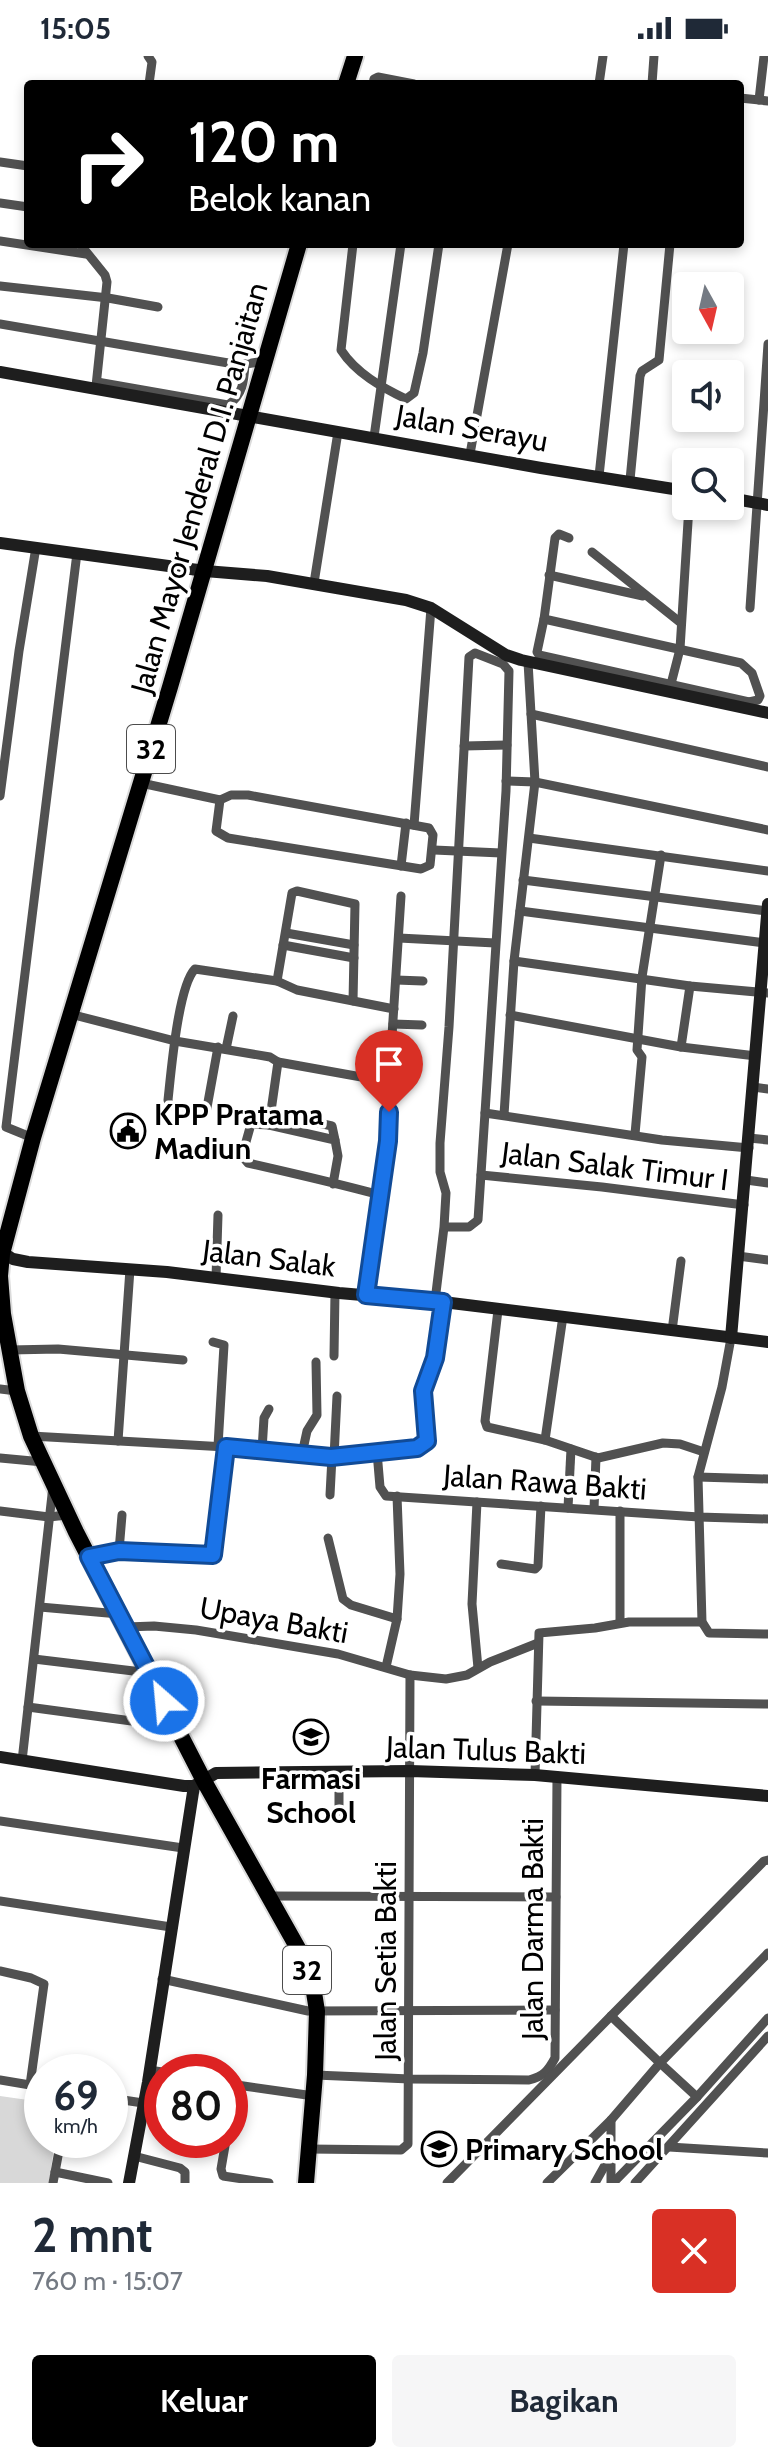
<!DOCTYPE html>
<html lang="id">
<meta charset="utf-8">
<style>
:root{--surface:#fff;--page:#f6f6f7;--text:#1f2937;--muted:#747a83;--accent:#000}
body{margin:0;font-family:Cabin,sans-serif;background:var(--page);color:var(--text);height:100vh;display:flex;flex-direction:column;font-size:30px;white-space:nowrap}
*{box-sizing:border-box;margin:0}
p{font-size:26px;color:var(--muted)}
.icon{flex:none;width:44px;height:44px;fill:none;stroke:currentColor;stroke-width:2;stroke-linecap:round;stroke-linejoin:round}
.map{position:relative;height:2127px;overflow:hidden}
.panel{display:flex;flex-direction:column;background:var(--surface);flex:1}
.panel>*{flex:none}
.top-card{position:absolute;left:24px;top:24px;width:720px;height:168px;border-radius:8px;box-shadow:0 4px 12px #0003;background:#000;color:#fff;overflow:hidden}
.needle{width:52px;rotate:172deg}
.buttons{position:absolute;left:672px;top:216px;display:grid;gap:16px}
.buttons a{display:grid;place-items:center;width:72px;height:72px;border-radius:8px;background:var(--surface);box-shadow:0 4px 12px #0003;font-size:40px}
.speed{position:absolute;left:24px;top:1998px;display:flex;gap:16px;font-size:40px;font-weight:700;text-align:center}
.speed>*{display:grid;place-content:center;width:104px;height:104px;border-radius:50%;background:var(--surface);box-shadow:0 4px 12px #0003;line-height:1}
.speed small{font-size:20px;font-weight:400}
.speed .limit{border:12px solid #d22;background:#fff;color:#111}
.pin{position:absolute;display:grid;place-items:center;width:68px;height:68px;color:#fff;margin:-82px -34px;border-radius:50% 50% 50% 0;rotate:-45deg;box-shadow:0 0 8px #0007}
.pin .icon{rotate:45deg}
.me{position:absolute;width:88px;margin:-44px;rotate:333deg;stroke-linejoin:round;filter:drop-shadow(0 0 6px #0008)}
.turn{display:flex;align-items:center;gap:28px;height:168px;padding:0 32px;font-size:36px}
.turn .icon{width:104px;height:104px;stroke-width:2.5}
.turn b{display:block;font-size:56px;line-height:68px}
.round{display:grid;place-items:center;flex:none;width:84px;height:84px;border-radius:8px;background:var(--page)}
.summary{display:flex;align-items:center;justify-content:space-between;height:136px;padding:0 32px}
h1{font-size:48px;font-weight:700;line-height:60px}
.primary-button{display:flex;gap:16px;margin-top:auto;padding:16px 32px}
.primary-button a{flex:1;height:92px;border-radius:8px;background:var(--accent);color:#fff;font-size:32px;font-weight:700;line-height:92px;text-align:center}
.primary-button a+a{background:var(--page);color:var(--text)}
.status{display:flex;justify-content:space-between;align-items:center;height:56px;padding:0 40px;background:var(--surface);direction:ltr}
.status svg{height:22px;fill:currentColor}
.map>svg:first-child{display:block}
</style>
<div class="status"><b>15:05</b><svg viewBox="0 0 49 12"><path d="M0 12V9h3v3zM5 12V6h3v6zM10 12V3h3v9zM15 12V0h3v12zM26 1h20v11H26zM47 4h2v5h-2z"/></svg></div>
<div class="map">
<svg width="768" height="2127" viewBox="0 0 768 2127">
<rect width="100%" height="100%" fill="#fff"/>
<!-- green -->
<polygon fill="#d8d8d8" points="0,2040 42,2046 42,2084 55,2084 49,2127 0,2127"/>
<g fill="none" stroke-linecap="round" stroke-linejoin="round">
<!-- highway casing -->
<g stroke="#dbdbdb" stroke-width="20">
<g id="highway">
<polyline points="346,28 355,0"/>
<polyline points="299,188 170,631 33,1082 2,1198 0,1220 3,1258 17,1335 31,1380 76,1476 204,1725 300,1896 312,1924 317,1955 315,2019 306,2127"/>
</g>
</g>
<!-- street -->
<g stroke="#515151" stroke-width="9">
<polyline points="148,0 152,6 149,28"/>
<polyline points="373,28 374,23 378,21 414,28"/>
<polyline points="599,28 603,0"/>
<polyline points="652,28 654,0"/>
<polyline points="740,42 768,45"/>
<polyline points="759,44 764,0"/>
<polyline points="0,106 28,110"/>
<polyline points="0,147 28,151"/>
<polyline points="0,185 86,198"/>
<polyline points="80,188 105,219 107,226 96,330"/>
<path d="M353,188L341,294C356,317 381,331 406,343L414,337L423,297L439,188"/>
<polyline points="0,230 108,242 158,251"/>
<polyline points="0,268 240,309 264,305"/>
<path d="M97,326L228,349C243,339 244,325 245,308"/>
<polyline points="374,381 401,188"/>
<polyline points="470,398 508,188"/>
<polyline points="599,420 624,188"/>
<polyline points="630,424 640,320 642,315 659,304 670,188"/>
<polyline points="592,496 681,567"/>
<polyline points="549,519 643,540"/>
<polyline points="314,527 338,376"/>
<polyline points="750,552 768,288"/>
<polygon points="544,563 741,607 752,617 760,640 758,644 749,646 539,599 537,596"/>
<polyline points="544,563 555,482 559,478 569,482"/>
<polyline points="671,628 680,593 689,450"/>
<polyline points="531,658 768,711"/>
<polyline points="464,690 507,689"/>
<polyline points="506,725 535,726 768,774"/>
<polyline points="141,727 220,744 216,775 228,782 421,813 430,809 433,779 429,772 248,739 231,739 220,744"/>
<polyline points="0,740 19,595 36,491"/>
<polyline points="414,769 431,552"/>
<polyline points="529,782 768,815"/>
<polyline points="434,794 501,797"/>
<polyline points="401,810 406,767"/>
<polyline points="523,824 767,855"/>
<polyline points="520,855 765,887"/>
<polyline points="286,877 354,889"/>
<polyline points="399,882 495,887"/>
<polyline points="283,889 354,902"/>
<polyline points="514,905 690,930 768,937"/>
<polyline points="396,924 423,925"/>
<polyline points="277,925 292,837 297,835 355,848 353,945"/>
<polyline points="70,958 175,985 270,1001 278,1006 269,1069"/>
<polyline points="510,959 681,991 756,1000"/>
<polyline points="393,968 422,969"/>
<path d="M218,991L206,1057L170,1050L168,1044C171,1017 178,930 195,913L277,925L297,934L394,953"/>
<polyline points="681,991 690,930"/>
<polyline points="226,993 233,960"/>
<polyline points="278,1006 389,1026"/>
<polyline points="753,1031 768,1033"/>
<polyline points="270,1056 332,1070 335,1084"/>
<polyline points="485,1057 662,1084 749,1092"/>
<polyline points="504,1059 514,905 535,726 528,606"/>
<polyline points="635,1078 642,1001 637,994 642,921 661,799"/>
<polyline points="33,1082 6,1071 77,497"/>
<polyline points="749,1082 768,1084"/>
<polyline points="481,1119 602,1131 744,1149"/>
<polyline points="746,1124 768,1127"/>
<path d="M333,1128L338,1100L335,1084L269,1069L251,1068L242,1100L248,1107C292,1117 336,1127 380,1139"/>
<polyline points="738,1200 768,1204"/>
<polyline points="216,1222 218,1159"/>
<polyline points="366,1239 388,1085 389,1026 401,840"/>
<polyline points="435,1245 444,1171 469,1171 478,1164 506,735 509,615 503,608 475,597 469,601 449,971 440,1087 440,1116 446,1137 444,1171"/>
<polyline points="498,1254 485,1365 487,1371 545,1384 598,1402 663,1387 680,1388 704,1396"/>
<polyline points="672,1275 681,1205"/>
<polyline points="731,1282 722,1331 698,1421 702,1566 709,1577 768,1578"/>
<polyline points="213,1286 224,1289 218,1390"/>
<polyline points="10,1294 58,1293 183,1304"/>
<polyline points="334,1300 335,1236"/>
<polyline points="0,1333 17,1335"/>
<polyline points="31,1380 226,1391 331,1401 417,1392 427,1385 423,1335 435,1302 443,1246"/>
<polyline points="545,1384 563,1260"/>
<polyline points="118,1385 130,1213"/>
<polyline points="262,1394 264,1362 269,1353"/>
<polyline points="377,1396 380,1431 386,1440 699,1461 768,1463"/>
<polyline points="302,1398 307,1375 317,1359 316,1306"/>
<polyline points="334,1401 337,1340"/>
<polyline points="0,1402 43,1406"/>
<polyline points="698,1421 768,1423"/>
<polyline points="330,1439 332,1401"/>
<polyline points="477,1446 472,1548 478,1612"/>
<polyline points="568,1452 571,1393"/>
<polyline points="594,1453 596,1401"/>
<polyline points="0,1455 49,1461 67,1459"/>
<polyline points="620,1455 620,1567"/>
<polyline points="328,1482 343,1543 351,1549 397,1563"/>
<polyline points="119,1495 122,1459"/>
<polyline points="89,1501 119,1495 213,1499 226,1391"/>
<polyline points="501,1508 535,1513 538,1510 541,1450"/>
<polyline points="40,1551 119,1558"/>
<polyline points="126,1571 154,1570 196,1574 338,1598 410,1619 446,1623 467,1619 490,1606 538,1587"/>
<polyline points="34,1603 150,1617"/>
<polyline points="386,1611 397,1563 400,1518 397,1440"/>
<polyline points="536,1645 768,1648"/>
<polyline points="28,1651 176,1671"/>
<polyline points="22,1705 53,1430"/>
<polyline points="535,1719 539,1577 595,1572 629,1566 702,1566"/>
<polyline points="339,1755 339,1716"/>
<polyline points="0,1765 183,1792"/>
<polyline points="269,1840 556,1841"/>
<polyline points="0,1845 171,1871"/>
<polyline points="0,1915 31,1922 44,1928 30,2029"/>
<polyline points="162,1923 308,1955 555,1954"/>
<polyline points="611,1960 764,1805 768,1804"/>
<polyline points="149,2014 162,2016"/>
<path d="M315,2019L410,2023L529,2024C544,2020 548,2015 555,2002L557,1720"/>
<polyline points="0,2024 42,2031"/>
<polyline points="230,2028 314,2040"/>
<polyline points="697,2041 768,1962"/>
<polyline points="110,2042 143,2047"/>
<polyline points="230,2062 236,2029"/>
<polyline points="226,2084 221,2113 223,2120 269,2127"/>
<polyline points="669,2091 768,2097"/>
<polyline points="308,2093 401,2094 408,2088 410,1619"/>
<polyline points="134,2100 180,2112 185,2116 185,2127"/>
<polyline points="55,2116 108,2127"/>
<polyline points="53,2127 61,2084"/>
<polyline points="447,2127 611,1960 660,2007 611,2064"/>
<polyline points="547,2127 611,2064 611,2127"/>
<polyline points="595,2127 609,2102"/>
<polyline points="613,2127 697,2041 660,2007 768,1897"/>
<polyline points="635,2127 768,1980"/>
</g>
<!-- secondary -->
<g stroke="#1e1e1e" stroke-width="12">
<polyline points="0,316 541,412 686,435"/>
<polyline points="730,442 768,449"/>
<polyline points="0,487 205,515 267,520 406,544 431,552 506,599 521,604 768,657"/>
<polyline points="0,1195 13,1203 28,1206 167,1216 339,1237 443,1246 768,1286"/>
<polyline points="731,1282 768,848"/>
<polyline points="0,1701 184,1730 194,1730 216,1717 410,1715 535,1719 768,1740"/>
<polyline points="129,2127 148,2026 194,1730"/>
</g>
<!-- highway -->
<use href="#highway" stroke="#000" stroke-width="16"/>
</g>
<g fill="none" stroke-linecap="round" stroke-linejoin="round">
<!-- route casing -->
<g stroke="#114b97" stroke-width="20">
<polyline id="route" points="164,1645 89,1501 119,1495 213,1499 226,1391 331,1401 417,1392 427,1385 423,1335 435,1302 443,1246 366,1239 388,1085 389,1056"/>
</g>
<!-- route -->
<use href="#route" stroke="#1a73e8" stroke-width="14"/>
</g>
<!-- icons -->
<defs>
<g id="civic-ring" transform="scale(1.8)"><circle r="9.5" fill="#fff" stroke="#000" stroke-width="1.5"/><path d="M-.6-6.5H3V-4.5H.6V-3L4-1V1h2V6H-6V1h2V-1L-.6-3ZM-1.2 2.5V6h2.4V2.5Z" fill="#000"/></g>
<g id="school-ring" transform="scale(1.8)"><circle r="9.5" fill="#fff" stroke="#000" stroke-width="1.5"/><path d="M0-5L7-2L0 1L-7-2ZM-4 1L0 2.5L4 1V4Q0 6-4 4Z" fill="#000"/></g>
</defs>
<g fill-rule="evenodd">
<use href="#civic-ring" x="128" y="1075"/>
<use href="#school-ring" x="311" y="1681"/>
<use href="#school-ring" x="439" y="2093"/>
</g>
<g text-anchor="middle" dominant-baseline="central" stroke-width="7" stroke-linejoin="round" paint-order="stroke">
<!-- shield labels -->
<g fill="#fff" stroke="#4c4c4c" stroke-width="2">
<rect x="127" y="669" width="48" height="48" rx="6"/>
<rect x="283" y="1890" width="48" height="48" rx="6"/>
</g>
<g font-size="28" font-weight="bold" fill="#000">
<text x="151" y="693">32</text>
<text x="307" y="1914">32</text>
</g>
<!-- street labels -->
<g font-size="30" fill="#000" stroke="#fff">
<text transform="translate(472 372) rotate(10)">Jalan Serayu</text>
<text transform="translate(199 432) rotate(-74)">Jalan Mayor Jenderal D.I. Panjaitan</text>
<text transform="translate(615 1110) rotate(7)">Jalan Salak Timur I</text>
<text transform="translate(269 1202) rotate(7)">Jalan Salak</text>
<text transform="translate(545 1426) rotate(4)">Jalan Rawa Bakti</text>
<text transform="translate(274 1564) rotate(10)">Upaya Bakti</text>
<text transform="translate(486 1694) rotate(2)">Jalan Tulus Bakti</text>
<text transform="translate(532 1873) rotate(-90)">Jalan Darma Bakti</text>
<text transform="translate(385 1905) rotate(-90)">Jalan Setia Bakti</text>
</g>
<!-- poi labels -->
<g font-size="30" font-weight="bold" fill="#000" stroke="#fff" text-anchor="start">
<text x="154" y="1058">KPP Pratama<tspan x="154" dy="34">Madiun</tspan></text>
<text x="311" y="1722" text-anchor="middle">Farmasi<tspan x="311" dy="34">School</tspan></text>
<text x="465" y="2093">Primary School</text>
</g>
</g>
</svg>
<div class="buttons">
<a><svg class="needle" viewBox="-14 -14 28 28"><path d="M0-13l5 13h-10z" fill="#e53935"/><path d="M0 13l5-13h-10z" fill="#747a83"/></svg></a>
<a><svg class="icon" aria-label="sound" viewBox="0 0 24 24"><path d="M4 9h4l5-4v14l-5-4H4zM17 9q2 3 0 6"/></svg></a>
<a><svg class="icon" aria-label="search" viewBox="0 0 24 24"><circle cx="10" cy="10" r="6"/><path d="M15 15l6 6"/></svg></a>
</div>
<div class="speed"><div>69<small>km/h</small></div><div class="limit">80</div></div>
<div class="pin" style="left:389px;top:1056px;background:#d93025"><svg class="icon" aria-label="arrive" viewBox="0 0 24 24"><path d="M6 21V4h12l-3 4 3 4H6"/></svg></div>
<svg class="me" style="left:164px;top:1645px" viewBox="-20 -20 40 40"><circle r="17" fill="#1a73e8" stroke="#fff" stroke-width="3"/><path d="M0-11L8 9 0 5-8 9z" fill="#fff"/></svg>
<div class="top-card">
<div class="turn"><svg class="icon" aria-label="right" viewBox="0 0 24 24"><path d="M7 20v-9h11M14 6l5 5-5 5"/></svg><div><b>120 m</b>Belok kanan</div></div>
</div>
</div>
<section class="panel">
<div class="summary"><div><h1>2 mnt</h1><p>760 m · 15:07</p></div><a class="round" style="background:#d93025;color:#fff"><svg class="icon" aria-label="close" viewBox="0 0 24 24"><path d="M6 6l12 12M18 6L6 18"/></svg></a></div>
<div class="primary-button"><a>Keluar</a><a>Bagikan</a></div>
</section>
